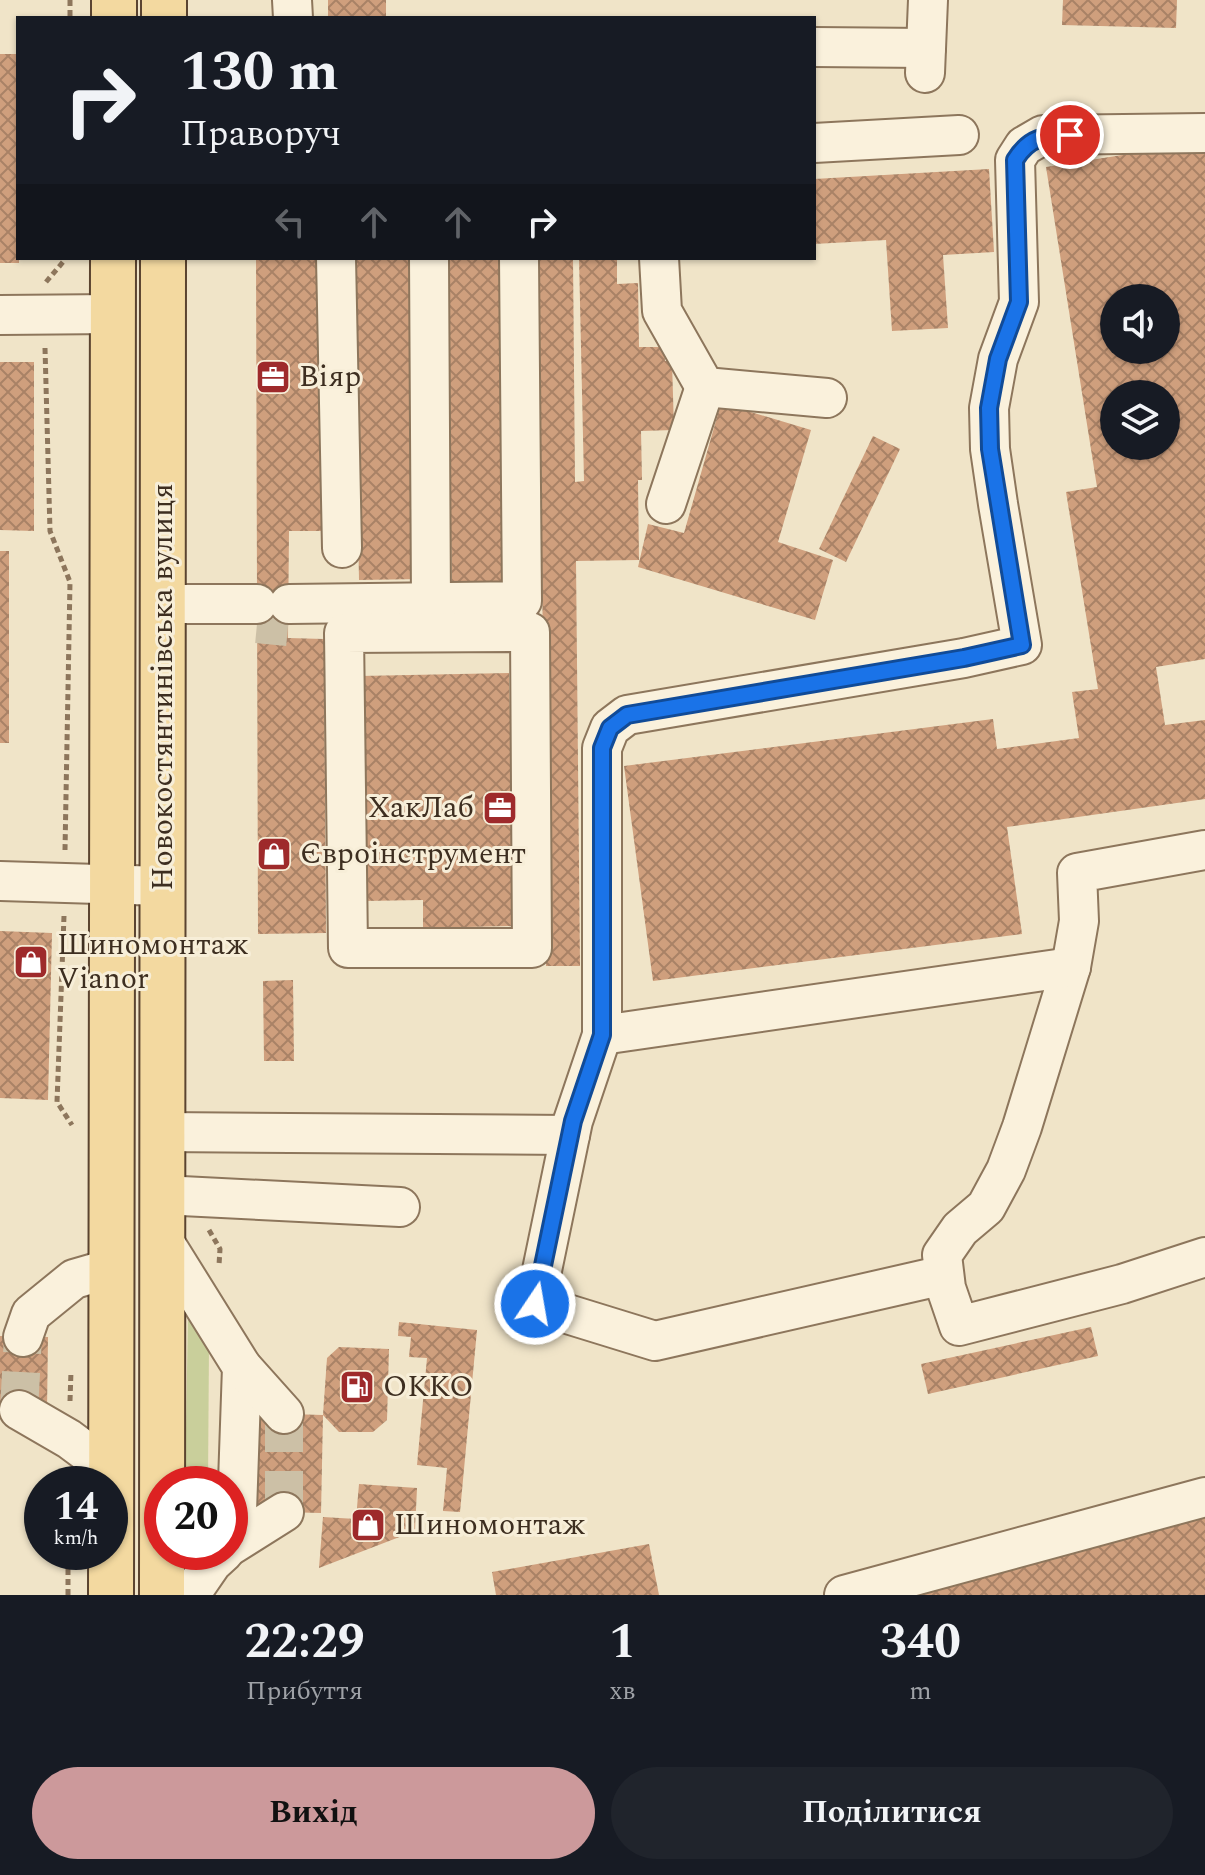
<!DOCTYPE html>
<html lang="uk">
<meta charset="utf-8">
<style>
:root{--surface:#171b24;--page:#20242c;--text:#f1f3f6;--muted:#9ea1a6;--accent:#cc999b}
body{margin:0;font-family:Spectral,serif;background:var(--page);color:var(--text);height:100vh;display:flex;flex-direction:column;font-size:30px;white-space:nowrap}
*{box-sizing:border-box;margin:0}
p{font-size:26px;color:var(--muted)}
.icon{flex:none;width:44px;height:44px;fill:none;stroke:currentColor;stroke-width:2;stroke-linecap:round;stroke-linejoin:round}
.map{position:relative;height:1595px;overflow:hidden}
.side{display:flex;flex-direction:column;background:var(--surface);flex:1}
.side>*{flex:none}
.guide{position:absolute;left:16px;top:16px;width:800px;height:244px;border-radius:0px;box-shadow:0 2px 6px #0004;background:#171b24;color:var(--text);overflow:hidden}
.buttons{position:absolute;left:1100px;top:284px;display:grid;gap:16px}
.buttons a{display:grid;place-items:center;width:80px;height:80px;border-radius:50%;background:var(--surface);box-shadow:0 2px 6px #0004;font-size:40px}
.speed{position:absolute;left:24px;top:1466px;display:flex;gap:16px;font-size:40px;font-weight:700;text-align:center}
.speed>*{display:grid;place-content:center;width:104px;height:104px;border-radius:50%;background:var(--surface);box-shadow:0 2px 6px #0004;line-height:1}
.speed small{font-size:20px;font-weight:400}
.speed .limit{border:12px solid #d22;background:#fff;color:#111}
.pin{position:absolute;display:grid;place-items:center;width:68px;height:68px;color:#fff;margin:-34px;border:4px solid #fff;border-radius:50%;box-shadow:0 2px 8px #0007}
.me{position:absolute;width:88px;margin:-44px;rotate:12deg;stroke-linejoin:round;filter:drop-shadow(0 0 6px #0008)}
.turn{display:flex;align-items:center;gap:28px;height:168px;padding:0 32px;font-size:36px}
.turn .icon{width:104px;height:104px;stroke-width:2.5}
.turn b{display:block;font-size:56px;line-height:68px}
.lanes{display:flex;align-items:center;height:76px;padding:0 32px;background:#0003;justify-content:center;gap:40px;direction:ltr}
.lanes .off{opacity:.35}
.eta{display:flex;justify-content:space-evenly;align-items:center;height:136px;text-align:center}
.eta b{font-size:48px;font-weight:700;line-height:56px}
.cta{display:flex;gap:16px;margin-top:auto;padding:16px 32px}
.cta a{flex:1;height:92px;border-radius:48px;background:var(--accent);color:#111;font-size:32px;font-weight:700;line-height:92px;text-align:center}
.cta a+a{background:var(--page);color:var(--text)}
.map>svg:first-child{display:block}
</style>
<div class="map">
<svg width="1205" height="1595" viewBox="0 0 1205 1595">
<defs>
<pattern id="building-cross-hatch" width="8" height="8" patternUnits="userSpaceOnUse" patternTransform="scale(2)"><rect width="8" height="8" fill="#cf9f7d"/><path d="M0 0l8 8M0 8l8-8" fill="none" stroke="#a98266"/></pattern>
</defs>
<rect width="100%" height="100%" fill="#f0e4c8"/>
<!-- green -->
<polygon fill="#c9cf9b" points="188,1316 209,1345 208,1484 185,1484"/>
<!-- building -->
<g fill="url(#building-cross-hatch)" fill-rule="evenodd">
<rect x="328" y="0" width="58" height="18"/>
<polygon points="1063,0 1177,0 1176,28 1062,25"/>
<polygon points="0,54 18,54 19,263 0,263"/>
<path d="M1205,142V659L1156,667L1165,725L1205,720V799L1007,827L1022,934L653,981L624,766L993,719L997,749L1079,738L1072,692L1098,689L1066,492L1097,487L1046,167ZM1114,298H1166V350H1114ZM1114,394H1166V446H1114Z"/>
<polygon points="989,169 994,252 943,255 948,328 892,331 886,240 814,244 814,179"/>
<polygon points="256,258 328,258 330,531 289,531 288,638 324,639 326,933 258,934"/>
<polygon points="353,258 416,258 422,579 359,580"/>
<polygon points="446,258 510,258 516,590 452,591"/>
<polygon points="539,258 573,258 575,482 584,481 579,258 617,258 617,284 638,283 639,347 664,347 665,361 672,361 674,430 641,431 642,480 638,480 639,560 576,561 580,966 546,966"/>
<polygon points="0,362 34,362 34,531 0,530"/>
<polygon points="721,403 811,430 778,542 833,560 815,620 638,567 648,524 684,533"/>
<polygon points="873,436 900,449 846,562 819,549"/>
<rect x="0" y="551" width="9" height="192"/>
<polygon points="509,673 515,926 423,928 423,900 365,901 360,676"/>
<polygon points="0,931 52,933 48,1100 0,1098"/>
<polygon points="293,980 294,1061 264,1061 263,981"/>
<polygon points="399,1322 477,1330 460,1512 443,1511 447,1468 417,1465 427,1358 409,1357 411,1337 398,1336"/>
<polygon points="1091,1327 1098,1356 928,1394 921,1364"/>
<polygon points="0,1336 48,1337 47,1411 0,1410"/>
<polygon points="339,1347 389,1349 387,1420 373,1432 339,1432 323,1415 327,1358"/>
<polygon points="250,1413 323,1415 321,1513 247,1511"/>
<polygon points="359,1484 417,1488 415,1531 319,1568 323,1517 356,1519"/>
<polygon points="1205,1513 1205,1595 878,1595"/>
<polygon points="649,1544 659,1595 496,1595 492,1572"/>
</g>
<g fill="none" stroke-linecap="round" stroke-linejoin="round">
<!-- minor-tunnel -->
<g stroke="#ccc0a6" stroke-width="38" stroke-dasharray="38 19" stroke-linecap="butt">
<polyline points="257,624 288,627"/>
<polyline points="19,1410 23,1337"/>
<polyline points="284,1414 284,1512"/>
</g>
<!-- minor casing -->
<g stroke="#8d765c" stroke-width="42">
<g id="minor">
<polyline points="292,0 293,18"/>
<polyline points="814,47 926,48"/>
<polyline points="925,73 928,0"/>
<polyline points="814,143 959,135"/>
<polyline points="336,258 342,548"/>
<polyline points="429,258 431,602"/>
<polyline points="659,258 662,311 705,387 827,398"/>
<polyline points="0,315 113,314"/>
<polyline points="666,504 705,387"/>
<polyline points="162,604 257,604"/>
<polyline points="289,604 522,601 519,258"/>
<polygon points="530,632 532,948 348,948 344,633"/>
<polyline points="1205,850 1077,873 1079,921 1071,967 1022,1127 1006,1170 986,1207 960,1229 942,1255 946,1288 959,1326 1122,1284 1205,1257"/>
<polyline points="0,881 163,886"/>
<polyline points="1071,967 602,1035 602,748 610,728 627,715 964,658 1022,645 998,504 990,449 989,408 998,359 1019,302 1015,160 1024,146 1043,135 1205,133"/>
<polyline points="602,1035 573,1121 535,1304 655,1341 944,1275"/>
<polyline points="162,1132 570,1135"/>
<polyline points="162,1195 400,1207"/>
<polyline points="163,1240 242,1367 236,1540"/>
<polyline points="23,1337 31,1314 74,1279 112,1268"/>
<polyline points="242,1367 284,1414"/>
<polyline points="19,1410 69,1439 112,1471"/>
<polyline points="230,1546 284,1512"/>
<polyline points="190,1595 212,1563 224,1552"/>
<polyline points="844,1595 1205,1497"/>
</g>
</g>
<!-- major casing -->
<g stroke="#5b4430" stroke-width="48">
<g id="major">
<polyline points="114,18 114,0"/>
<polyline points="164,18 164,0"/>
<polyline points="111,1595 113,258"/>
<polyline points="162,1595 163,258"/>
</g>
</g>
<!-- path -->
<g stroke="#8d765c" stroke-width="5" stroke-dasharray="6 4" stroke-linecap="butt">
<polyline points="70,0 70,18"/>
<polyline points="46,282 63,262 63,258"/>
<polyline points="45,348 50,531 70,582 65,850"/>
<polyline points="64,916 57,1102 72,1125"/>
<polyline points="209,1230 220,1249 219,1265"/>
<polyline points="70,1401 71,1371"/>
<polyline points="68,1595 68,1552"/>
</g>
<!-- minor -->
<use href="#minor" stroke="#faf1dc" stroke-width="38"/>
<!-- major -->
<use href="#major" stroke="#f3d9a0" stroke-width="44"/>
</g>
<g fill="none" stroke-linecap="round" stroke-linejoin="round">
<!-- route casing -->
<g stroke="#114b97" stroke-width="20">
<path id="route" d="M535,1304L573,1121L602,1035V748L610,728L627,715L964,658L1022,645L990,449L989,408L998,359L1019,302L1015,160C1029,137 1045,135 1070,135"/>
</g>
<!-- route -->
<use href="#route" stroke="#1a73e8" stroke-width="14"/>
</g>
<!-- icons -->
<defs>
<g id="office-square" transform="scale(1.8)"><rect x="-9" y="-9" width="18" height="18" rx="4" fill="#9e2a2b" stroke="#f7eed8"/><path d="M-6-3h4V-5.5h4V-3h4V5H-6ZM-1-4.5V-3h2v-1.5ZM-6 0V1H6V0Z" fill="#fff"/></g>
<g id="shop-square" transform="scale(1.8)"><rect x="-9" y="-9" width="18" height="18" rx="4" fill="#9e2a2b" stroke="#f7eed8"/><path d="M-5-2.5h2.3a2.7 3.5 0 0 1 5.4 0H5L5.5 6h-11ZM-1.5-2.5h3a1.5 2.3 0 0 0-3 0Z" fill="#fff"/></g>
<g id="fuel-square" transform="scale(1.8)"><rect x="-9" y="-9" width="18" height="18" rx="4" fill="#9e2a2b" stroke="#f7eed8"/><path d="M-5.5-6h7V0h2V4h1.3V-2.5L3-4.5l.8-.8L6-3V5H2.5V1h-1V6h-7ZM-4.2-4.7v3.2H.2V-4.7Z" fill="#fff"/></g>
</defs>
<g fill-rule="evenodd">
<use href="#office-square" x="273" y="377"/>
<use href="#office-square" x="500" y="808"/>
<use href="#shop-square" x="274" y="854"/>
<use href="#shop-square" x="31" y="962"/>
<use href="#fuel-square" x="357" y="1387"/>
<use href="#shop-square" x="368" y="1525"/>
</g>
<g text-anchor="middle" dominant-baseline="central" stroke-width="6" stroke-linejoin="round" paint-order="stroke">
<!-- poi labels -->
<g font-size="30" fill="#3d2e20" stroke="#f7eed8" text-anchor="start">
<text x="299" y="377">Віяр</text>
<text x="474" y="808" text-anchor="end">ХакЛаб</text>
<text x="300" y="854">Євроiнструмент</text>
<text x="57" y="945">Шиномонтаж<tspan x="57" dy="34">Vianor</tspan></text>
<text x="383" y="1387">ОККО</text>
<text x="394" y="1525">Шиномонтаж</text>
</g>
<!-- street labels -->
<g font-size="30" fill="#3d2e20" stroke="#f7eed8">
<text transform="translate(163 687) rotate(-90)">Новокостянтинівська вулиця</text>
</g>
</g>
</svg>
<div class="buttons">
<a><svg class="icon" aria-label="sound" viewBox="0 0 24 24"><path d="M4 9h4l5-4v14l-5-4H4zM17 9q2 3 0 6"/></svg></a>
<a><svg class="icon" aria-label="layers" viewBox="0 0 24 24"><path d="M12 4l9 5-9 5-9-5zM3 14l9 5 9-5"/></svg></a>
</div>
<div class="speed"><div>14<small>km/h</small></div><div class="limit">20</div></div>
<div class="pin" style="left:1070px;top:135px;background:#d93025"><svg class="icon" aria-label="arrive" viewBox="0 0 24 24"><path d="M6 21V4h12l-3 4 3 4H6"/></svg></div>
<svg class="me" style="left:535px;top:1304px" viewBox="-20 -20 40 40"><circle r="17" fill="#1a73e8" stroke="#fff" stroke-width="3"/><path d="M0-11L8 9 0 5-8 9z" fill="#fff"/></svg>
<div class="guide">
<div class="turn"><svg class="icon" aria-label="right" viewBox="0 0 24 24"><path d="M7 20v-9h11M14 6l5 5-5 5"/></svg><div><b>130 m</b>Праворуч</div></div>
<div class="lanes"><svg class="icon off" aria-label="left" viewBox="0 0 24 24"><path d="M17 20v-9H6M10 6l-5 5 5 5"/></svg><svg class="icon off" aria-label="ahead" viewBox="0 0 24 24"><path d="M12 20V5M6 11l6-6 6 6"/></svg><svg class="icon off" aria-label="ahead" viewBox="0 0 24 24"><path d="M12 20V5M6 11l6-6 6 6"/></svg><svg class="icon" aria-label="right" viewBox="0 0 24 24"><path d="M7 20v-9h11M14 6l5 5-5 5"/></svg></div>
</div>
</div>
<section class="side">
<div class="eta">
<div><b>22:29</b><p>Прибуття</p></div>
<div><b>1</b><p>хв</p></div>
<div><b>340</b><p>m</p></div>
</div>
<div class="cta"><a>Вихід</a><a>Поділитися</a></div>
</section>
